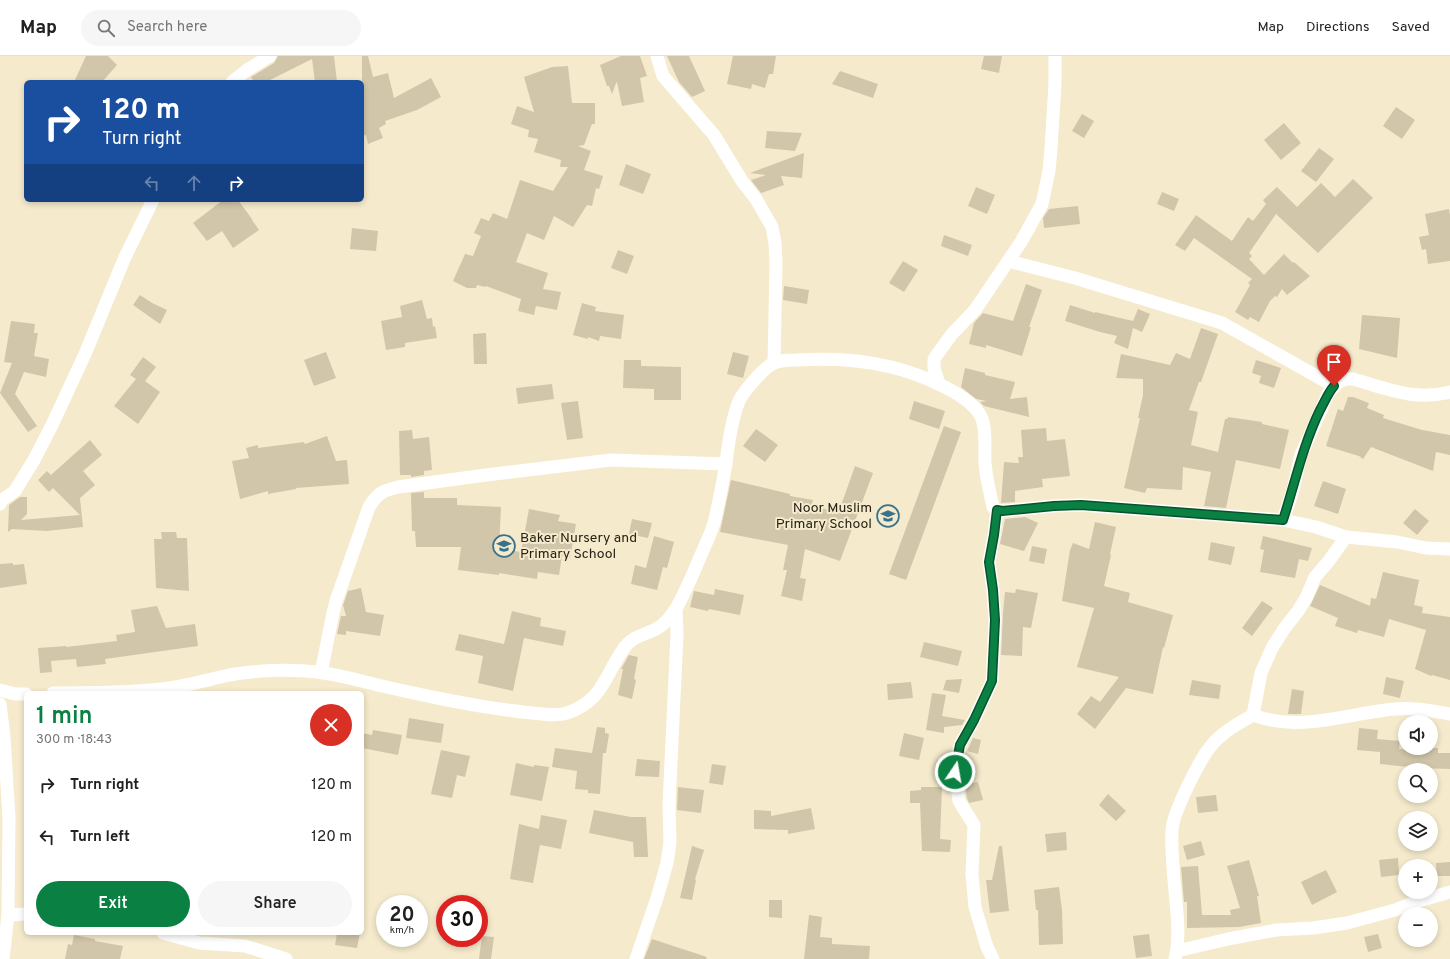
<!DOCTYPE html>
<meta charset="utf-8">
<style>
:root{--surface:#fff;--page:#f6f6f6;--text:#222;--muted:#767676;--line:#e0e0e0;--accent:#0b8043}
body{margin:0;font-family:Overpass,sans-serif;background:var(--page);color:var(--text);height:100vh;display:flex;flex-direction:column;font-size:15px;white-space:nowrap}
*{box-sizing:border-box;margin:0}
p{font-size:13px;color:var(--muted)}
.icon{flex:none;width:22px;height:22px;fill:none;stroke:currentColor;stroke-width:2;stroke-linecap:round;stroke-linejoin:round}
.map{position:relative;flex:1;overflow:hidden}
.side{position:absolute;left:24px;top:635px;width:340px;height:244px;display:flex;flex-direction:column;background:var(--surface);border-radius:6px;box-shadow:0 2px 6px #0003}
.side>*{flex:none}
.guide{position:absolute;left:24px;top:24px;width:340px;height:122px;border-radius:6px;box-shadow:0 2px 6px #0003;background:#1a4fa0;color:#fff;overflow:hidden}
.buttons{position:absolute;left:1398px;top:659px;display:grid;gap:8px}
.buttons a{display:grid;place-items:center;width:40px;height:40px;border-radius:50%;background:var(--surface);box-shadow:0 2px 6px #0003;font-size:20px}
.speed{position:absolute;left:376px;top:839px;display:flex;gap:8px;font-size:20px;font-weight:700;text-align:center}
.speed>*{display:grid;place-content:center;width:52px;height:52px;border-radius:50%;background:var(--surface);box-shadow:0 2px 6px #0003;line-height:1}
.speed small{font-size:10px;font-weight:400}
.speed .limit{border:6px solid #d22;background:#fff;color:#111}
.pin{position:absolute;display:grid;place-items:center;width:34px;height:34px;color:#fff;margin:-41px -17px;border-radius:50% 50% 50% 0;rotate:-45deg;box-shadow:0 0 4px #0007}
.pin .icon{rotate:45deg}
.me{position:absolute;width:44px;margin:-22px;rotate:12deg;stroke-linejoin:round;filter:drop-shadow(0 0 3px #0008)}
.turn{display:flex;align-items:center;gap:14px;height:84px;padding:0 12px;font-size:18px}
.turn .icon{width:52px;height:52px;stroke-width:2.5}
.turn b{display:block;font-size:28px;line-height:34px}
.lanes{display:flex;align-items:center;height:38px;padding:0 12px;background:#0003;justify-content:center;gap:20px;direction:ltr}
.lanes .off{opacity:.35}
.round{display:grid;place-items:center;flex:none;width:42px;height:42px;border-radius:21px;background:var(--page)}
.summary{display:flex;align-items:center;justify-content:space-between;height:68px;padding:0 12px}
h1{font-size:24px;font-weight:600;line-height:30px;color:var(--accent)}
.button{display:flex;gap:8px;margin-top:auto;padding:8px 12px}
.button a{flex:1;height:46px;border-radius:24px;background:var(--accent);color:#fff;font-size:16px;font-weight:600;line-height:46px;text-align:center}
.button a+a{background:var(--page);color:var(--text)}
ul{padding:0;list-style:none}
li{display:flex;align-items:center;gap:12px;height:52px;padding:0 12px}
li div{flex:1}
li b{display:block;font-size:15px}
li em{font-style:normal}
header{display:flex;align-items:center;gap:24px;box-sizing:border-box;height:56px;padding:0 20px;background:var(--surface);border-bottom:1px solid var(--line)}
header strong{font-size:19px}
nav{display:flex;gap:22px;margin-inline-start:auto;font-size:14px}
.search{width:280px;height:36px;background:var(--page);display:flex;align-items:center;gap:10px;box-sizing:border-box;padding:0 14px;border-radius:22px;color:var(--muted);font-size:15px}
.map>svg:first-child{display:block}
</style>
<header>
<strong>Map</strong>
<div class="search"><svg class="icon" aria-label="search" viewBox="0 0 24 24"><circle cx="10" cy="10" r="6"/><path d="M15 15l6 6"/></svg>Search here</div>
<nav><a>Map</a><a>Directions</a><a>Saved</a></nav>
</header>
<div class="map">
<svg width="1450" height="903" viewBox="0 0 1450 903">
<rect width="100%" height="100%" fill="#f5eacc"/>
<!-- building -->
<g fill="#d1c6aa">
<polygon points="86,0 108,0 117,9 102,26 74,26"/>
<polygon points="278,0 334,0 337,26 315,26 312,3 266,26 254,26 251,21 274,7"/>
<polygon points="362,0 368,0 373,21 388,17 394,42 431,22 441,41 417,54 385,65 386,68 379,72 383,82 368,88 366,79 362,80"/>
<polygon points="621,0 640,0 647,20 640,22 644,46 622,50 617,26 616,27 612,38 609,30 607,30 600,9"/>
<polygon points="667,0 689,0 705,35 692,41 679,26"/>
<polygon points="733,0 776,0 773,18 769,18 765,32 752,28 751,33 727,28"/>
<polygon points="984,0 1002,0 999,17 981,13"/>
<polygon points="568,10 572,47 595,47 595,68 592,68 584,89 578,90 591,95 584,114 603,120 599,133 596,132 592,150 587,149 573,171 554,160 544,184 527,177 516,206 548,217 543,233 561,236 557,254 536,250 534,259 518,255 521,243 486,230 485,231 477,229 476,232 467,232 453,225 465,198 473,200 481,180 474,177 481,162 489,165 493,157 507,163 520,124 553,135 568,111 560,111 561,104 534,96 538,83 528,81 529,74 511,68 517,50 534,56 524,21 552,11"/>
<polygon points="840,15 878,28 873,42 832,28"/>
<polygon points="1396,51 1415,64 1402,83 1383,70"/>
<polygon points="1082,58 1094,65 1084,82 1072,75"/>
<polygon points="1284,67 1301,87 1281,104 1264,84"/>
<polygon points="767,75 802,77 795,95 765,92"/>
<polygon points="1319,92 1334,103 1316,126 1301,115"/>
<polygon points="804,97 802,122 781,120 784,129 761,137 751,124 766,119 750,117"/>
<polygon points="626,108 651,118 643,138 619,129"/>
<polygon points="1353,123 1373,142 1318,197 1276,158 1249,197 1252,200 1249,203 1264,219 1284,198 1293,207 1294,206 1310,220 1287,239 1282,233 1277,241 1275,240 1270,245 1259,266 1250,261 1248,264 1235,256 1250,229 1248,227 1252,223 1194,182 1185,195 1175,189 1196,159 1232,185 1248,161 1253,165 1266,148 1263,144 1277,131 1297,151 1321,127 1335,141"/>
<polygon points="976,131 995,139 987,158 968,150"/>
<polygon points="1162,136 1179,143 1174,155 1157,148"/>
<polygon points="223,144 238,144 252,163 252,164 259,174 233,192 222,175 207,185 193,167"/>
<polygon points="1078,150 1080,168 1044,172 1043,162 1049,153"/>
<polygon points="1449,153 1450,159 1450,205 1428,208 1426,193 1422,194 1419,181 1429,179 1425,158"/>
<polygon points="352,172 378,175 376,195 350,193"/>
<polygon points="944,179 972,189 968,200 941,190"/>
<polygon points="618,194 634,200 627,218 611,212"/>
<polygon points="903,205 918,214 904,236 889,227"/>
<polygon points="1026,228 1042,234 1029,271 1031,271 1022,300 986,289 986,292 969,288 974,267 983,257 1013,265"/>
<polygon points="784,230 809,234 807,248 783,244"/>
<polygon points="140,239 152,247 167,254 160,268 133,249"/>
<polygon points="422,244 427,263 432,262 433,271 435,270 437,282 405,287 405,291 386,294 381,265 402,261 400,250"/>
<polygon points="582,247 596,251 595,255 624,259 621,283 600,280 599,285 588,281 588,283 573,279"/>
<polygon points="1070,249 1095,257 1095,256 1133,265 1138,253 1150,258 1142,276 1133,272 1128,293 1114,287 1117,280 1100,276 1065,265"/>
<polygon points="1362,259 1400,262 1397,302 1359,293"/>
<polygon points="11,265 35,268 34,277 38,277 34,300 49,303 46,321 24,316 15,338 37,370 28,376 0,337 12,307 4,306"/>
<polygon points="1201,272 1218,278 1201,326 1199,326 1189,354 1198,356 1191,389 1218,396 1225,363 1227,363 1228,361 1262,366 1262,368 1289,374 1280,413 1236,404 1226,452 1204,450 1211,416 1183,411 1182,434 1147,432 1145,437 1124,432 1140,362 1138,362 1143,339 1143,323 1116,322 1121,298 1170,309 1176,297 1190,303"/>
<polygon points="486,277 487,308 474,308 473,278"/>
<polygon points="326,296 336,322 314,330 304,304"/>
<polygon points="733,296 749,300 743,322 727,318"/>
<polygon points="143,301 156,311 145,325 160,336 138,368 114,350 136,323 130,319"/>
<polygon points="624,304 641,304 641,310 681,311 681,344 654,344 654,333 623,332"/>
<polygon points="1256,304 1281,312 1274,332 1259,327 1261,320 1252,317"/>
<polygon points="965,312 985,317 985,319 1015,326 1010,343 1027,341 1029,361 984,350 980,346 987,345 976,343 961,331"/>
<polygon points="552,328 554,343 518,348 516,332"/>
<polygon points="1348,341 1353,341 1369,347 1367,352 1384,359 1383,362 1422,374 1450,379 1450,399 1436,396 1433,415 1371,391 1363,403 1359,400 1326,390 1338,353 1343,355"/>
<polygon points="578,345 583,382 567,384 561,347"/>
<polygon points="914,345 945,355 939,373 909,363"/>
<polygon points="944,370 961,376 906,524 889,518"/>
<polygon points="1046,372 1047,385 1065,383 1070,420 1042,423 1043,431 1015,435 1015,446 1001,447 1004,406 1019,407 1018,401 1023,401 1021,374"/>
<polygon points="756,373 778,389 765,406 743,390"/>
<polygon points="412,374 413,383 429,381 432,414 424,415 424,419 411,421 411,419 400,419 399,375"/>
<polygon points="327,380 336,405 347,404 349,428 296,432 296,433 268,438 268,435 240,443 232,405 249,402 246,392 258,389 258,392 304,386 305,388"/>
<polygon points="90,384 102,399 83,415 95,429 80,442 83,471 47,475 12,473 8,476 9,449 20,441 27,441 27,458 21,464 80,459 53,432 49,436 38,424 47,415 51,419"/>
<polygon points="855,410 873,417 840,505 805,493 800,522 806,523 802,545 781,540 787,514 783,514 788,489 720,476 731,424 790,438 790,440 813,444 811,451 839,455"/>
<polygon points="1323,425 1346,433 1338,458 1314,450"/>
<polygon points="424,436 424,442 457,442 457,449 501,451 499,493 521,496 529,453 560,459 558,465 576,468 570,502 562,500 559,519 538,516 537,523 499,517 499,519 458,514 461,491 416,491 415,475 412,475 411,437"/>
<polygon points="1415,453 1429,465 1417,479 1403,467"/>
<polygon points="1025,461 1038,467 1024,495 1000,488 1005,463"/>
<polygon points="632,463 652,467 648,482 629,478"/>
<polygon points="1095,466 1116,471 1110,498 1111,499 1104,530 1130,537 1128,546 1173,559 1164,592 1163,591 1153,638 1126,632 1095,673 1077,658 1091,640 1100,646 1119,621 1077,611 1094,552 1062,545 1070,494 1073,487 1089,493"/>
<polygon points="161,476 176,476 177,482 187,482 189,535 156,532 154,483 162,483"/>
<polygon points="654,480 674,486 667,512 663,511 657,534 631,528 635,509 646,512"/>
<polygon points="1263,480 1312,492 1308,505 1299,503 1295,522 1260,516 1264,494 1260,493"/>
<polygon points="1211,486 1235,491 1231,509 1208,504"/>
<polygon points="1032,490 1047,493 1044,508 1029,505"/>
<polygon points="13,507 13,509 24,508 27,528 0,532 0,508"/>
<polygon points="1383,516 1419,524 1414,549 1423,551 1422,557 1450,561 1450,624 1432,619 1431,620 1415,613 1426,574 1389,563 1384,581 1358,574 1357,577 1335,570 1338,562 1310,550 1320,529 1370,550 1371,542 1376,543"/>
<polygon points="361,532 366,556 384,559 380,580 346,575 346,579 337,578 341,560 346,560 343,549 348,535"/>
<polygon points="715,533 744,539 740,559 709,553 708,555 690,551 694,535 714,539"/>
<polygon points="1016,533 1038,537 1031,572 1023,571 1022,600 1001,599 1003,557 1005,536 1015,537"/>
<polygon points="1262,545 1273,552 1252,580 1242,572"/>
<polygon points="157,550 166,572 195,568 198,590 105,603 106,608 77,611 76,603 51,605 52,616 40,617 38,592 66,590 66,591 117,585 116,579 135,576 131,554"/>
<polygon points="512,555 541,562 540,570 566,575 563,590 524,582 513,635 478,627 483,600 455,594 459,578 504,588"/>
<polygon points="924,586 962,595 958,610 920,601"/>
<polygon points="629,599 638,601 634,623 636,624 632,643 618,639 623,613 621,613"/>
<polygon points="1386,621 1404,625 1400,642 1383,638"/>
<polygon points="962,623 959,637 943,634 946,624"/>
<polygon points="1192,624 1221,629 1219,643 1189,639"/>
<polygon points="911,626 913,642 888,644 887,628"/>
<polygon points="1292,633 1304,635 1301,658 1288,658"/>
<polygon points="932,637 946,639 942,660 965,664 962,669 944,671 944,677 926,674"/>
<polygon points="409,662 444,668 441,687 406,682"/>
<polygon points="597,671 605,672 605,677 609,678 606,697 603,697 600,738 588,737 588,734 575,733 577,715 552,711 555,692 592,697"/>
<polygon points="1359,672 1378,674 1377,683 1400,685 1399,693 1426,695 1426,692 1438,692 1438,697 1450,697 1450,713 1418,712 1380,708 1380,696 1357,694"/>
<polygon points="373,674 402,679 398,699 362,692 362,677 372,679"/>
<polygon points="904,677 924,682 919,704 899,700"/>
<polygon points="973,682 981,684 978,698 967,695"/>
<polygon points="441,694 470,700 465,721 457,719 452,742 431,738"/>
<polygon points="637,703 660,705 659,721 635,720"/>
<polygon points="516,707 534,711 534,709 549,711 542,745 510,739"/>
<polygon points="712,708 726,710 723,729 709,727"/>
<polygon points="978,726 983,744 969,747 967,742 965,729"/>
<polygon points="678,731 704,734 701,757 677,754"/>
<polygon points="921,731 942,731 940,783 951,784 950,796 922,795 920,747 910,747 910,735 921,734"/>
<polygon points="1108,738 1126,755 1116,765 1099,749"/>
<polygon points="1216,739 1218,755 1198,757 1196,741"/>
<polygon points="811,752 815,773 788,778 788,774 754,773 754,754 771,755 771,760"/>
<polygon points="594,754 631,761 646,761 648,801 634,801 633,786 589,777"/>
<polygon points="541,759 567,764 561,793 540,789 533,827 510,823 519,768 539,773"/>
<polygon points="1066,776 1067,794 1047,796 1045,778"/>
<polygon points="1201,785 1205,799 1187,804 1183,790"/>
<polygon points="692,790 704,794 695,823 696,824 692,844 680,842"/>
<polygon points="999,790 1002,790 1009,855 990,857 986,824 992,824"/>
<polygon points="1398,802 1399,819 1381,821 1379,804"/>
<polygon points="1249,804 1259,840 1257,840 1261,867 1239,871 1187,872 1187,846 1184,846 1181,811 1198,810 1202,859 1231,859 1230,854 1240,852 1227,810"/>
<polygon points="1450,806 1450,820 1437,820 1436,807"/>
<polygon points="1326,814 1337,836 1312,849 1301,826"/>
<polygon points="1059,831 1062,854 1063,888 1039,889 1038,854 1036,854 1034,834"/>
<polygon points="769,844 782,844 782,862 769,861"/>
<polygon points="809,859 822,861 820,881 832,882 832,888 870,890 869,903 804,903"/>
<polygon points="337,877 360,877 357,892 335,889"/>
<polygon points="1149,878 1152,900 1136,902 1133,880"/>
<polygon points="1378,878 1382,892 1368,896 1364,881"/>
<polygon points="74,879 95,883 95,885 123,890 120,903 65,903 68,888 72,889"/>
<polygon points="482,880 494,881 491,903 479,903"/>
<polygon points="652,883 707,901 706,903 644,903"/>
</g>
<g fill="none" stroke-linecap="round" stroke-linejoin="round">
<!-- street -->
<g stroke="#fff" stroke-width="13">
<polyline points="657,0 663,20 714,79 742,125 756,143 772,171 775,187 776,208 774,307"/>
<polyline points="232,26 247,14 270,0"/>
<polyline points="1008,205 1075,222 1222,267 1334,330"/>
<polyline points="939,328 934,312 934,304 936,300 952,278 975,254 1021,186 1042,148 1049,115 1051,92 1055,28 1055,0"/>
<polyline points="0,448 2,444 15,435 34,404 52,369 85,298 125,201 153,144"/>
<path d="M1283,464L1293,434L1301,399L1329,336L1340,325L1347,323H1353C1388,333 1414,345 1450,336"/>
<path d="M321,617L333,557L336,545L369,451C378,437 382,435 398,431L486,419L611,404L726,408"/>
<polyline points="0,634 15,638 26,638"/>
<path d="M53,637C89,637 125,637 161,633C184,631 206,624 229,619C258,614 289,613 318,616C341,619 364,626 386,631C431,641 477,651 523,656C537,657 554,661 567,657C603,645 605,619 624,592C634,579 643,580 656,573C665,569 672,559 677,551C686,534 694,516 701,499C706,487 712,476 715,463C719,445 723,426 726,407C728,390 732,362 739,345C743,336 763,313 772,308C780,304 788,304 797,304C828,302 860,303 891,311C916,317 973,338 982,363C987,376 984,393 985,407C986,422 990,436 993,451L997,454L1002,455L1054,450L1081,449L1283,464L1316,471L1346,481L1397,486L1426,492L1450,493"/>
<polyline points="0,648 4,681 9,761 8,859 3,903"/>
<path d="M1253,659C1299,677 1348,657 1395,653C1414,651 1432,655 1450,658"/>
<polyline points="8,859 26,858"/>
<polyline points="163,877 199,887 245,890 286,903"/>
<polyline points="1177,895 1228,883 1276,874 1313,872 1347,867 1395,854 1415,846 1450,836"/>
<polyline points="636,903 657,842 667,807 670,786 669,749 677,578 676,553"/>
<polyline points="993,903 987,891 975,851 972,818 974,769 959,745 955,715 960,689 974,664 992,625 995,564 993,534 989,506 994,479 997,454"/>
<path d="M1175,903C1181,877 1176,850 1174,824C1173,808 1171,791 1172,775C1172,758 1200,703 1211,690C1221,677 1239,667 1253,659L1261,617L1272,592L1284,573L1298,555L1306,542L1315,521L1328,506L1346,481"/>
</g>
</g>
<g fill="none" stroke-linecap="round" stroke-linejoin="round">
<!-- route casing -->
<g stroke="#07532c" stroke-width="10">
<path id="route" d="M955,716L960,689L974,664L992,625L995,564L993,534L989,506L994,479L997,454L1002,455L1054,450L1081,449L1283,464C1295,427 1303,389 1320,354C1325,345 1328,337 1334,330"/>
</g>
<!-- route -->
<use href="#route" stroke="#0b8043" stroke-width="7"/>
</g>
<!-- icons -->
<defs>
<g id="school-ring" transform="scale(1.15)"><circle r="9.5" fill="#f5eacc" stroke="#39728c" stroke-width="1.5"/><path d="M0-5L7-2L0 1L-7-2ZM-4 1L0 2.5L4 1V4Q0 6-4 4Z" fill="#39728c"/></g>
</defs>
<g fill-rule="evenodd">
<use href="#school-ring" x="888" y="460"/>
<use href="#school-ring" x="504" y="490"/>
</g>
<g text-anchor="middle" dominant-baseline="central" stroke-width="4" stroke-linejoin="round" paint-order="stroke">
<!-- poi labels -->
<g font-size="14" fill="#262217" stroke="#f5eacc" text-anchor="end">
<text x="872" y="452">Noor Muslim<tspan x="872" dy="16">Primary School</tspan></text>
<text x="520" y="482" text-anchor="start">Baker Nursery and<tspan x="520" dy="16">Primary School</tspan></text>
</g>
</g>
</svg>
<div class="buttons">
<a><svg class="icon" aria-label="sound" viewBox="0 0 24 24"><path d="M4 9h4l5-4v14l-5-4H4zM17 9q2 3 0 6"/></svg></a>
<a><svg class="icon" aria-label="search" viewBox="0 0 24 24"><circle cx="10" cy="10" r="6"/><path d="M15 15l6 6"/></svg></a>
<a><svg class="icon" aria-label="layers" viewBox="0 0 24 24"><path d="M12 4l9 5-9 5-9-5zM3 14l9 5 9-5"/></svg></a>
<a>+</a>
<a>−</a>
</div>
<div class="speed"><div>20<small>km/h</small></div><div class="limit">30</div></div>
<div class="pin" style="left:1334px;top:330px;background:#d93025"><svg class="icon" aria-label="arrive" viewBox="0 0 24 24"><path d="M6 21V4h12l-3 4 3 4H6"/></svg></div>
<svg class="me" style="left:955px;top:716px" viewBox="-20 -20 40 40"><circle r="17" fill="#0b8043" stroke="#fff" stroke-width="3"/><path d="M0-11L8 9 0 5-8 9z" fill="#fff"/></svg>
<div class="guide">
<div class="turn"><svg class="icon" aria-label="right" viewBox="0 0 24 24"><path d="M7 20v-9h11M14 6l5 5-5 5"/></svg><div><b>120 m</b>Turn right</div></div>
<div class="lanes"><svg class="icon off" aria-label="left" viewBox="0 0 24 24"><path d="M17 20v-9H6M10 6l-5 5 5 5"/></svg><svg class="icon off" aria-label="ahead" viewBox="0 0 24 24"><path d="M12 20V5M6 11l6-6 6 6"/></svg><svg class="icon" aria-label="right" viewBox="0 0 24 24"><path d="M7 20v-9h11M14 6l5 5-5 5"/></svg></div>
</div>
<section class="side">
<div class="summary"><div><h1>1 min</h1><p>300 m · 18:43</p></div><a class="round" style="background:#d93025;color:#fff"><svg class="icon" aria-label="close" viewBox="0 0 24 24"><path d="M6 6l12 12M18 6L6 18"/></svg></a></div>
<ul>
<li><svg class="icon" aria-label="right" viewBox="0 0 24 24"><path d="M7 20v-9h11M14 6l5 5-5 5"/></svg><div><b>Turn right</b></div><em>120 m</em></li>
<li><svg class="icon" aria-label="left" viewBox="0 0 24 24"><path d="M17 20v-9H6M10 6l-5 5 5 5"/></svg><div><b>Turn left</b></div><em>120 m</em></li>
</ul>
<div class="button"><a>Exit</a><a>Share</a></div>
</section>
</div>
